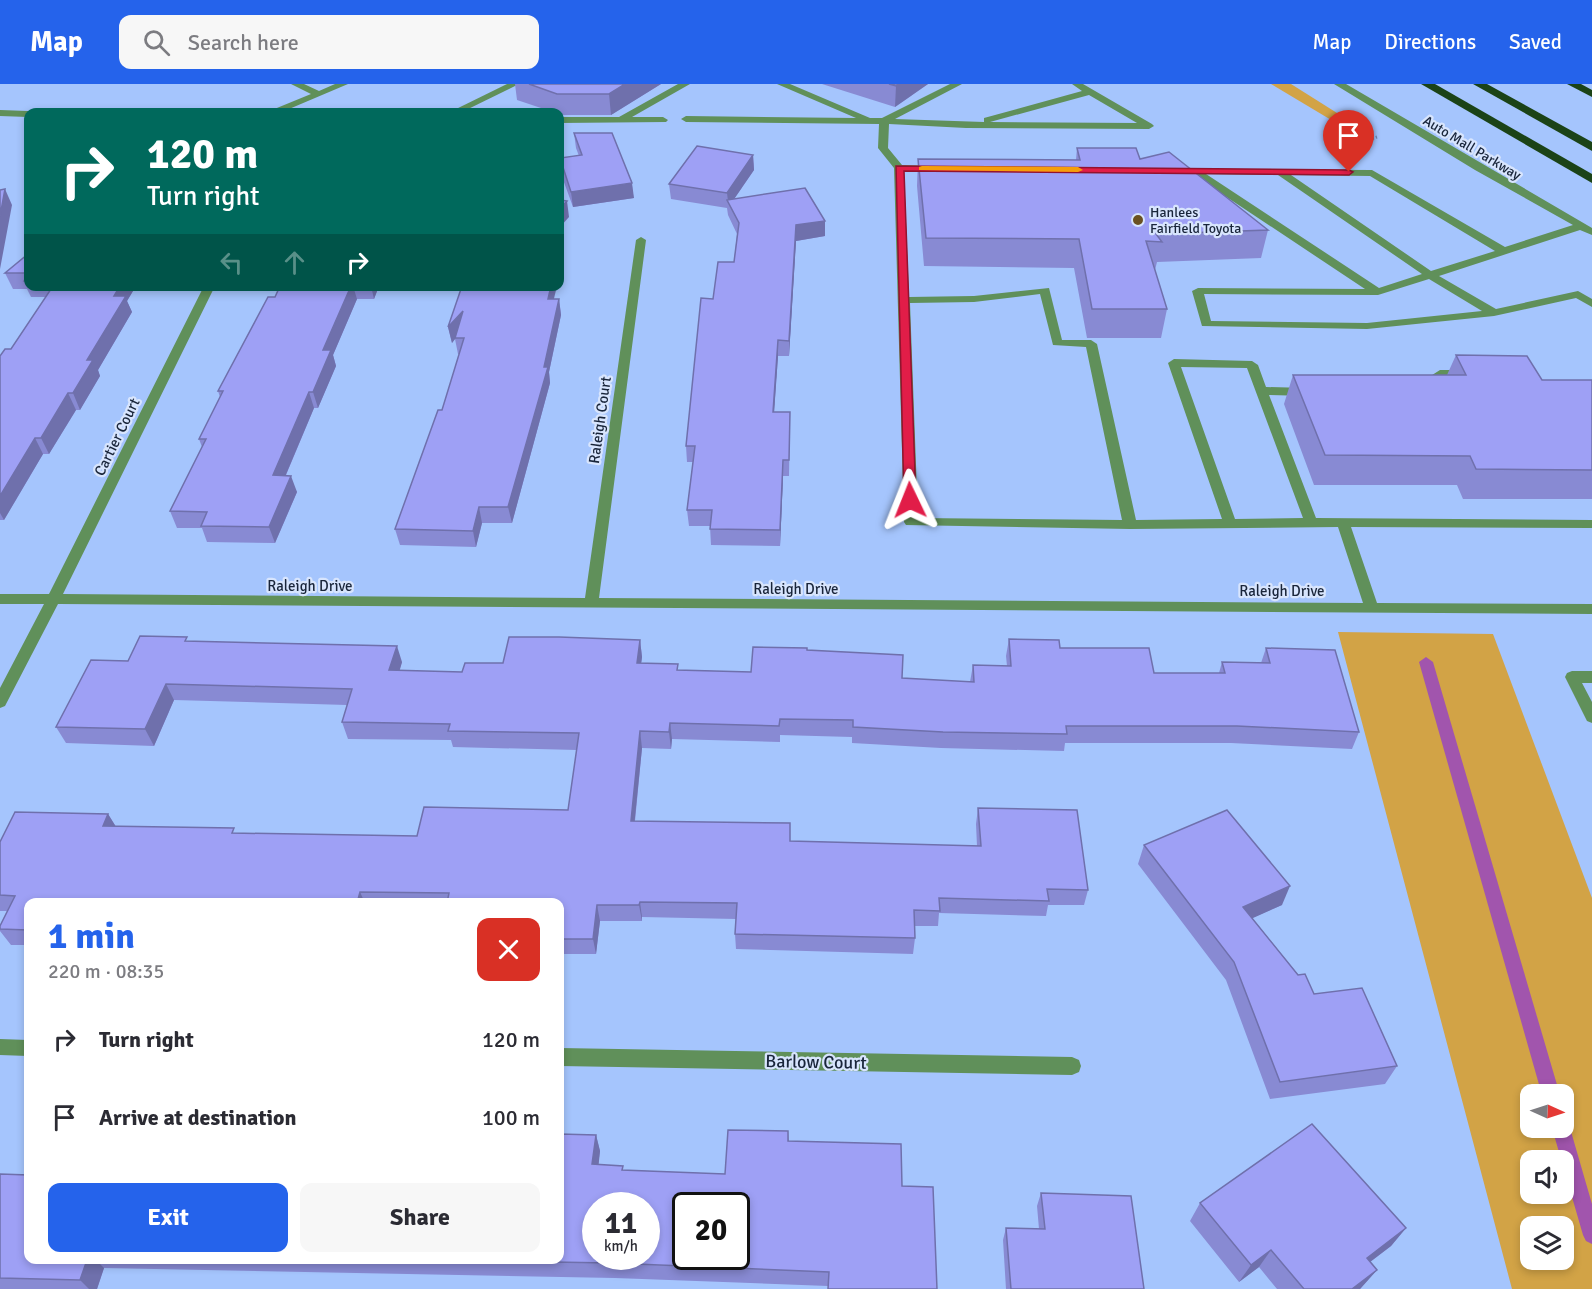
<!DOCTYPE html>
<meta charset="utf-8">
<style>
:root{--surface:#fff;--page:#f7f7f7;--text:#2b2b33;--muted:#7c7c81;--accent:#2563eb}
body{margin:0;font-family:Signika,sans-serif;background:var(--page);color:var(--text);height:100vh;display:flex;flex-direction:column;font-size:22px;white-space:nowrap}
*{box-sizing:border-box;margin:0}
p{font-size:20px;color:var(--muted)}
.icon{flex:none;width:33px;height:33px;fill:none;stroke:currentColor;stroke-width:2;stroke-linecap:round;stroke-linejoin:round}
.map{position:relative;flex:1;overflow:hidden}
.panel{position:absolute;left:24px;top:814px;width:540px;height:366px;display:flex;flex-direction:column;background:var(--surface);border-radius:12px;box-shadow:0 3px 9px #0003}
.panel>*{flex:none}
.guide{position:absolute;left:24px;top:24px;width:540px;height:183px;border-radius:12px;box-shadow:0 3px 9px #0003;background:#00695c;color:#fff;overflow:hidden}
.needle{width:39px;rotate:93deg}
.tools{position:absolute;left:1520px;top:1000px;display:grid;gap:12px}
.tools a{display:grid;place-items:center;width:54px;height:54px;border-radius:12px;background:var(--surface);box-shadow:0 3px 9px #0003;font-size:30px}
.speed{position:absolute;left:582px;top:1108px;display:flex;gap:12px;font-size:30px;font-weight:700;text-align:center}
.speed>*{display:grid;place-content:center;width:78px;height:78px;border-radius:50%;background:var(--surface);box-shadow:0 3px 9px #0003;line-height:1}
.speed small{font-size:15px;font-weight:400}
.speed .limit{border:3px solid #111;border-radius:9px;background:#fff;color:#111}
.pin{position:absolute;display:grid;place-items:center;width:51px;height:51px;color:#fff;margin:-62px -26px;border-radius:50% 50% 50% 0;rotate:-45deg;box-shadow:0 0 6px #0007}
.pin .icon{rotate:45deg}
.me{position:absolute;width:66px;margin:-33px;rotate:358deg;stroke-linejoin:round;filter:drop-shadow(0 0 4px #0008)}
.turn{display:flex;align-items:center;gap:21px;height:126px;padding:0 24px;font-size:27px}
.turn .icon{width:78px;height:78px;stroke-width:2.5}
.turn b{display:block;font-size:42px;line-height:51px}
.lanes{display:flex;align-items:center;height:57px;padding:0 24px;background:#0003;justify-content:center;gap:30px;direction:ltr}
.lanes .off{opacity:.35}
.round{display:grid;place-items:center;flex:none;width:63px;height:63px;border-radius:12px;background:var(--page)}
.overview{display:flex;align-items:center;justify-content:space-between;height:102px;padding:0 24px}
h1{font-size:36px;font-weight:700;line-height:45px;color:var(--accent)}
.action{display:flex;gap:12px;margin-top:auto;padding:12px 24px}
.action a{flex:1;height:69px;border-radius:12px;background:var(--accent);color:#fff;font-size:24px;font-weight:700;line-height:69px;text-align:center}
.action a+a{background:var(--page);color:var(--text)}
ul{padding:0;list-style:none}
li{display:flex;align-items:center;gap:18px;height:78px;padding:0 24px}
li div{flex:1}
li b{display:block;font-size:22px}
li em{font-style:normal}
header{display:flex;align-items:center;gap:36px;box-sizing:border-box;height:84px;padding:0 30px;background:var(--accent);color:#fff}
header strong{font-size:28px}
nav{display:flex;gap:33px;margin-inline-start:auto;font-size:21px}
.search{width:420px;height:54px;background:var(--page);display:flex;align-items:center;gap:15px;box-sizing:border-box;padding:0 21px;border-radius:12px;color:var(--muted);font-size:22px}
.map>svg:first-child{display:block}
</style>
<header>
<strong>Map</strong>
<div class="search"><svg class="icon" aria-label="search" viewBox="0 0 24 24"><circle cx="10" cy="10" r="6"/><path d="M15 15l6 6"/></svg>Search here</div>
<nav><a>Map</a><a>Directions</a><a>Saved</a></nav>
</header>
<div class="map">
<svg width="1592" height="1205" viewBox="0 0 1592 1205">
<rect width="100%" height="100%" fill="#a5c5fd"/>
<!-- green -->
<g fill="#d2a346" fill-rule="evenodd">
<polygon points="1271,0 1291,0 1372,51 1363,55"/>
<path d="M1338,548L1493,550L1592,814V1205H1512ZM1530,1011H1563V1044H1530ZM1530,1077H1563V1110H1530ZM1530,1143H1563V1176H1530Z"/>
</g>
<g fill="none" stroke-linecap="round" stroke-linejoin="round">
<!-- stream -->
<g fill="#a155ad" fill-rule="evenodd">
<polygon points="1426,573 1433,578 1560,1011 1542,1011 1419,578"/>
<polygon points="1563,1037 1567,1038 1570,1044 1592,1120 1592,1160 1586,1157 1583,1151 1552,1044 1563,1044"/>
</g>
<!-- path -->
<polyline stroke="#7089b4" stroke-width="3" stroke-dasharray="2 2" stroke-linecap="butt" points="1353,61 1377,53"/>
<!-- minor -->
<g fill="#60905a" fill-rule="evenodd">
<polygon points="291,0 304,0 319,7 335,0 348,0 282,28 271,28 272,26 311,10"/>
<polygon points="507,0 519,0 462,28 450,28"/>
<polygon points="678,0 690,0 632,33 663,33 668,36 666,38 560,39 560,33 619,33"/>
<path d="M777,0H790L870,34H882L950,0H962L895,35L984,38V34L1082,7L1072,0H1083L1152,40L1154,42L1149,45L966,44L889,40L888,64L902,81L937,82L942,85L937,88L904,87L909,213L974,212L1049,204L1062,256H1091L1097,260L1136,436L1222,435L1168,279L1174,275L1252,277L1258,281L1266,303L1307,304L1313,308L1307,312L1269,311L1316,434L1592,436V444L1351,443L1377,519L1592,520V530L58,520L5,622L0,624V604L44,520H0V510H49L204,202H215L63,510L585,514L636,156L641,153L646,156L599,514L1363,519L1338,443L1130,445L906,441L904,438L894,84L878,64L879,40L686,38L681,35L686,32L856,34ZM1089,11L1137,39L989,38H990ZM1040,210L1053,261L1086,263L1122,436L918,434L910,219L974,218ZM1181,283L1247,284L1303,434L1235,435Z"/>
<path d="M1334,0H1346L1592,144V151L1580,146L1439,192L1496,225L1578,207L1592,215V223L1576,214L1494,232L1367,245L1202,242L1192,207L1198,204L1365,205L1192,90H1174L1169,87L1170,85L1372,86L1505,163L1573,141L1475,86ZM1206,90L1278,91L1422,190L1379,204ZM1291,91L1370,92L1495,167L1431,187ZM1429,195L1482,227L1367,239L1211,237L1204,210L1378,211Z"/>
<polygon points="358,24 374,28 354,28 355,25"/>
<polygon points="0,26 28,27 32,28 28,28 28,33 0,32"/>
<path d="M1440,286H1469L1475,290C1467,297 1455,292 1445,294C1434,296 1430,308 1418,306V300Z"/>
<polygon points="1572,587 1592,587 1592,599 1582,599 1592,618 1592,639 1587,637 1565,593 1567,589"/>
<polygon points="0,955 28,956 28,972 0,971"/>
<polygon points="560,964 1072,973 1079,976 1081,982 1079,988 1072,991 560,982"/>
</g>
<!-- highway -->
<g fill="#1b4317" fill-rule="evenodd">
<polygon points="1421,0 1435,0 1592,90 1592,99"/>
<polygon points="1473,0 1487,0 1592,58 1592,67"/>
<polygon points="1567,0 1581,0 1592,6 1592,13"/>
</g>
</g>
<!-- wall -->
<g fill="#888ad3">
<polygon points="515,0 661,0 611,31 560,31 560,28 553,28 517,16"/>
<polygon points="822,0 928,0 895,23"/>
<polygon points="574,49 634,114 573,123 561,90 560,74 579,72 576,64"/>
<polygon points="1077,64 1140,75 1268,146 1261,174 1157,178 1155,186 1167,225 1161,254 1087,254 1074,184 924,182 917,102 918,75 1076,76"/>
<polygon points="753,71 754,86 734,115 825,137 825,152 796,157 789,272 778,272 774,328 790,328 789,392 783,392 780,462 711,461 710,442 689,442 687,426 693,378 687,378 686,362 713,215 734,178 737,150 728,131 727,124 671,115 669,100"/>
<polygon points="28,170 28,202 136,202 127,217 132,228 98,286 100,292 80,326 76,326 49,370 43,370 4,436 0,436 0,272 11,265 46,213 31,213 27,205 13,205 5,189"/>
<polygon points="280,202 379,202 374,215 357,215 333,271 336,282 318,324 314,324 286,391 297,408 275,459 207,458 202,444 177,444 170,427 202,363 199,355 220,313 218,307 275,213"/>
<polygon points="554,215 559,215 561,231 549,288 550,299 512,439 482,439 476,463 400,461 395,445 442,326 459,270 458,270 455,255 452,259 448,243"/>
<polygon points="1456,271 1542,296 1592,296 1592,415 1463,415 1457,401 1314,401 1284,320 1293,291 1447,291"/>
<polygon points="1009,555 1060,564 1154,589 1219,589 1222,578 1261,579 1266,564 1359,648 1352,665 1231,659 1065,659 1064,667 941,664 852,659 852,653 780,651 780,658 672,655 671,665 642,664 635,737 790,757 977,762 976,740 978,724 1088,806 1084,821 1048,821 1046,832 939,829 938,842 915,842 915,854 913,870 736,865 735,850 736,835 642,833 642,837 600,837 596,870 560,870 560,819 28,819 28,861 11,861 0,847 0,842 7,827 0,827 0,758 108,730 116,743 236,749 417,752 568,726 577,666 453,663 451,656 348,655 342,638 347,621 174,616 154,662 66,659 56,643 128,577 189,558 402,578 399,587 462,588 503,579 640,556 642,573 641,579 678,586 751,588 807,566 902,594 970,598 973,581 1007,582 1006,572"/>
<polygon points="1144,761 1282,821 1252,834 1314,910 1397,982 1385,1000 1270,1015 1226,896 1138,780"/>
<polygon points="788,1047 789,1057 902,1102 937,1205 828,1205 828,1202 615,1194 104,1184 97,1205 0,1205 0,1090 28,1176 560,1176 596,1051 600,1067 598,1081 623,1082 623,1086 725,1090"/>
<polygon points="1041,1109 1144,1205 1006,1205 1003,1156 1006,1144 1039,1145 1037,1122"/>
<polygon points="1200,1119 1406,1144 1391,1162 1370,1178 1377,1186 1360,1205 1277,1205 1259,1183 1239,1198 1190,1137"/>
</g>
<!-- shaded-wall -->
<g fill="#6f70ac">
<polygon points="625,0 661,0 611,31 609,10"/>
<polygon points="900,0 928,0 895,23 896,2"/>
<polygon points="753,71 754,86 730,121 728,117 727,109"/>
<polygon points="632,99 634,114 573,123 571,108"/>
<polygon points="5,105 12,121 0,185 0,132"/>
<polygon points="567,117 569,133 560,143 560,125"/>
<polygon points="825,137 825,152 796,157 789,272 789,257 796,141"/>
<polygon points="120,202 136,202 127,217 132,228 98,286 100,292 80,326 73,309 114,212"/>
<polygon points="351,202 353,202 357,215 333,271 336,282 318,324 313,308 323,266"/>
<polygon points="371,202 379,202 374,215"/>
<polygon points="551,202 557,202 550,231 548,215"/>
<polygon points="559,215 561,231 549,288 550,299 512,439 508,423 544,283"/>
<polygon points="463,227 455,255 452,259 448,243"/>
<polygon points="778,256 778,272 773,344 773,328"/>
<polygon points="309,308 314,324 279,407 273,391"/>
<polygon points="68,309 76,326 49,370 41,354"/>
<polygon points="35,354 43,370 4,436 0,429 0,412"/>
<polygon points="783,376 783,392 780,462 780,446"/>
<polygon points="291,392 297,408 275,459 269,443"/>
<polygon points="479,423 482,439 476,463 473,447"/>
<polygon points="640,556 642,573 639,596 637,579"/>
<polygon points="397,562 402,578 395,603 389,586"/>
<polygon points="166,600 174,616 154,662 145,645"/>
<polygon points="670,639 672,655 671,665 669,648"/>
<polygon points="640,647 642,664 633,753 631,737"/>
<polygon points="108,730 118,746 103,742"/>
<polygon points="1290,802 1282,821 1235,842 1243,823"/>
<polygon points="360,808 365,819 357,819"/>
<polygon points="640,818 642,833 642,837 639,821"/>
<polygon points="597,821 600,837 596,870 593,855"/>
<polygon points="596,1051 600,1067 597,1096 592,1080"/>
<polygon points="1406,1144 1391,1162 1353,1191 1367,1174"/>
<polygon points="1271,1166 1259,1183 1239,1198 1251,1181"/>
<polygon points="87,1176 96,1176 104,1184 97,1205 89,1205 80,1196"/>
<polygon points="1377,1186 1360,1205 1352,1205"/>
</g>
<!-- building -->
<g fill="#9ea0f5" stroke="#6f70ac" stroke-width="1.5" fill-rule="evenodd">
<polygon points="529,0 625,0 609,10 557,10"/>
<polygon points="889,0 900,0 896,2"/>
<polygon points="574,49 612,49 632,99 571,108 560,74 582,71"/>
<polygon points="697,62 753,71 727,109 669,100"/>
<polygon points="1077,64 1136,64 1140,75 1169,68 1268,146 1156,150 1162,158 1146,157 1167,225 1092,225 1079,155 926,154 918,75 1080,76"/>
<polygon points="805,104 825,137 796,141 789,257 778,256 773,328 790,328 789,376 783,376 780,446 710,445 712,426 687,426 695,362 686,362 701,214 713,215 718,178 734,178 739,139 727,116"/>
<polygon points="5,105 0,132 0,106"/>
<polygon points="560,116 567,117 560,125"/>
<polygon points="28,170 28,189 5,189"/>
<polygon points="28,190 28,197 24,197"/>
<polygon points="53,202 120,202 114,212 126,212 87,276 93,276 73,309 68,309 41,354 35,354 0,412 0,272 5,265 11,265"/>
<polygon points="280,202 351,202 323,266 331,266 313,308 309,308 273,391 291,392 269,443 201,442 207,428 170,427 206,355 199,355 223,307 218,307 268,213 275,213"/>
<polygon points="462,202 551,202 548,215 559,215 544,283 548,283 508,423 479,423 473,447 395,445 438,326 442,326 464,254 455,254 463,227 448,243"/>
<polygon points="1456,271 1527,272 1542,296 1592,296 1592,386 1476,385 1470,372 1325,371 1293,291 1466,291"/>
<polygon points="140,552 187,553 185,557 397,562 389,586 462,588 465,579 503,579 509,553 559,553 640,556 637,579 678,580 677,586 751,588 753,563 807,564 807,566 903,571 902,594 974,598 973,581 1011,582 1009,555 1059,556 1060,564 1149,564 1154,589 1225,589 1222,578 1270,579 1266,564 1335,566 1359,648 1237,642 1066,642 1067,650 943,648 853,643 853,636 780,635 779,642 670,639 669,648 640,647 631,737 790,739 790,757 981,762 978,724 1077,726 1088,806 1047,805 1049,817 939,814 940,827 914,826 915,854 735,850 737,819 640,818 639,821 597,821 593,855 560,855 560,819 447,819 449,809 360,808 357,819 28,819 28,846 0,845 0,842 15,812 0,811 0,758 15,728 108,730 103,742 234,744 232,749 417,752 424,723 568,726 579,649 448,647 450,640 342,638 352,605 166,600 145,645 56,643 91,576 128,577"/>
<polygon points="1227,726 1290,802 1243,823 1298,891 1305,890 1314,910 1362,904 1397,982 1280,998 1234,878 1144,761"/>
<polygon points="1312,1040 1406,1144 1367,1174 1377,1186 1352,1205 1304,1205 1271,1166 1251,1181 1200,1119"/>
<path d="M728,1046L788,1047V1057L901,1060L902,1102L933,1103L937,1205H828L829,1188L611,1179L434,1176H560V1050L596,1051L592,1080L623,1082L622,1086L725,1090ZM596,1122H646V1173H596ZM686,1122H736V1173H686Z"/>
<polygon points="0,1090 28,1091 28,1176 87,1176 80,1196 0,1194"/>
<polygon points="1041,1109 1131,1112 1144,1205 1011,1205 1006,1144 1045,1145"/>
</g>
<!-- route -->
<polygon fill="#e11d48" stroke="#92132f" stroke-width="1.5" points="896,82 1349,86 1353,88 1349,91 904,87 916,416 910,419 904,416"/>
<!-- slow -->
<polygon fill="#f59e0b" points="922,82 1078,83 1083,86 1078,88 919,86 919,83"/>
<!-- markers -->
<circle fill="#6a5122" stroke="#d8e5fd" stroke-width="2" cx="1138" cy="136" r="6"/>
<g text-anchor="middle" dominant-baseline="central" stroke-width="4.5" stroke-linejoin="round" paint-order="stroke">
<!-- far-street labels -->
<g font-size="14" fill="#19253a" stroke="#d8e5fd">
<text transform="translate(1472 64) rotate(31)">Auto Mall Parkway</text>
</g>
<!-- far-poi labels -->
<g font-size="14" fill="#19253a" stroke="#d8e5fd" text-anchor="start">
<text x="1150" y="128">Hanlees<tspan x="1150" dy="16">Fairfield Toyota</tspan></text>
</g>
<!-- street labels -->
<g font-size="15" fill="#19253a" stroke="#d8e5fd">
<text transform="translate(600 336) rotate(-82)">Raleigh Court</text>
<text transform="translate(117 353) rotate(-64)">Cartier Court</text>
<text x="310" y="502">Raleigh Drive</text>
<text x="796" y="505">Raleigh Drive</text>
<text x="1282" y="507">Raleigh Drive</text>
</g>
<!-- near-street labels -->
<g font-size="18" fill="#19253a" stroke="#d8e5fd">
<text transform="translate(816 978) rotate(1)">Barlow Court</text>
</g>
</g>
</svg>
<div class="tools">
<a><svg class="needle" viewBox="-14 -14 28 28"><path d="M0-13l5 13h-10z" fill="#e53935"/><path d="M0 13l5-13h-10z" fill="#7c7c81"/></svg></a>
<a><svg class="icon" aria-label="sound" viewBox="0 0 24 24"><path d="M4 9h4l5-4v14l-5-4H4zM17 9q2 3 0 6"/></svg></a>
<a><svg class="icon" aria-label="layers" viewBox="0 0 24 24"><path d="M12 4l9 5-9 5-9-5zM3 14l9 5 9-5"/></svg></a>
</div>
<div class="speed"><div>11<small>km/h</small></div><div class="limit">20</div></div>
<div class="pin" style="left:1349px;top:88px;background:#d93025"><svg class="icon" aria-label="arrive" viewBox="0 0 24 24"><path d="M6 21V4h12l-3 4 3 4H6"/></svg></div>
<svg class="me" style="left:910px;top:416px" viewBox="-20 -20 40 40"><path d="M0-17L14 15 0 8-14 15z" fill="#e11d48" stroke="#fff" stroke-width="4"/></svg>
<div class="guide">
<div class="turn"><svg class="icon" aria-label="right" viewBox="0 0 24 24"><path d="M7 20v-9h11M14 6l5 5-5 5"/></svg><div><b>120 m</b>Turn right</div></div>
<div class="lanes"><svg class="icon off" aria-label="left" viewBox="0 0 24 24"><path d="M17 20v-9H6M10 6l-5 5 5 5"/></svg><svg class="icon off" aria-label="ahead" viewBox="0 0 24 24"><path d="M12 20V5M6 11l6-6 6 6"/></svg><svg class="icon" aria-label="right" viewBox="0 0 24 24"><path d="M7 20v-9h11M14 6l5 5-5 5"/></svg></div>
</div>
<section class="panel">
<div class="overview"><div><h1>1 min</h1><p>220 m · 08:35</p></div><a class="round" style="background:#d93025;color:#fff"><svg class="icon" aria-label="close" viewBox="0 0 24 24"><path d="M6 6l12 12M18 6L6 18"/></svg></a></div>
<ul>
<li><svg class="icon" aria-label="right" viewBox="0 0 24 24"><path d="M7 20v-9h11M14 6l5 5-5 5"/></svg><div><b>Turn right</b></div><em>120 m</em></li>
<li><svg class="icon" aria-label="arrive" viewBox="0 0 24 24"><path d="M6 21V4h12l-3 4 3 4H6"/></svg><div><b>Arrive at destination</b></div><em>100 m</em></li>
</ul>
<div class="action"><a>Exit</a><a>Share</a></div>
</section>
</div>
